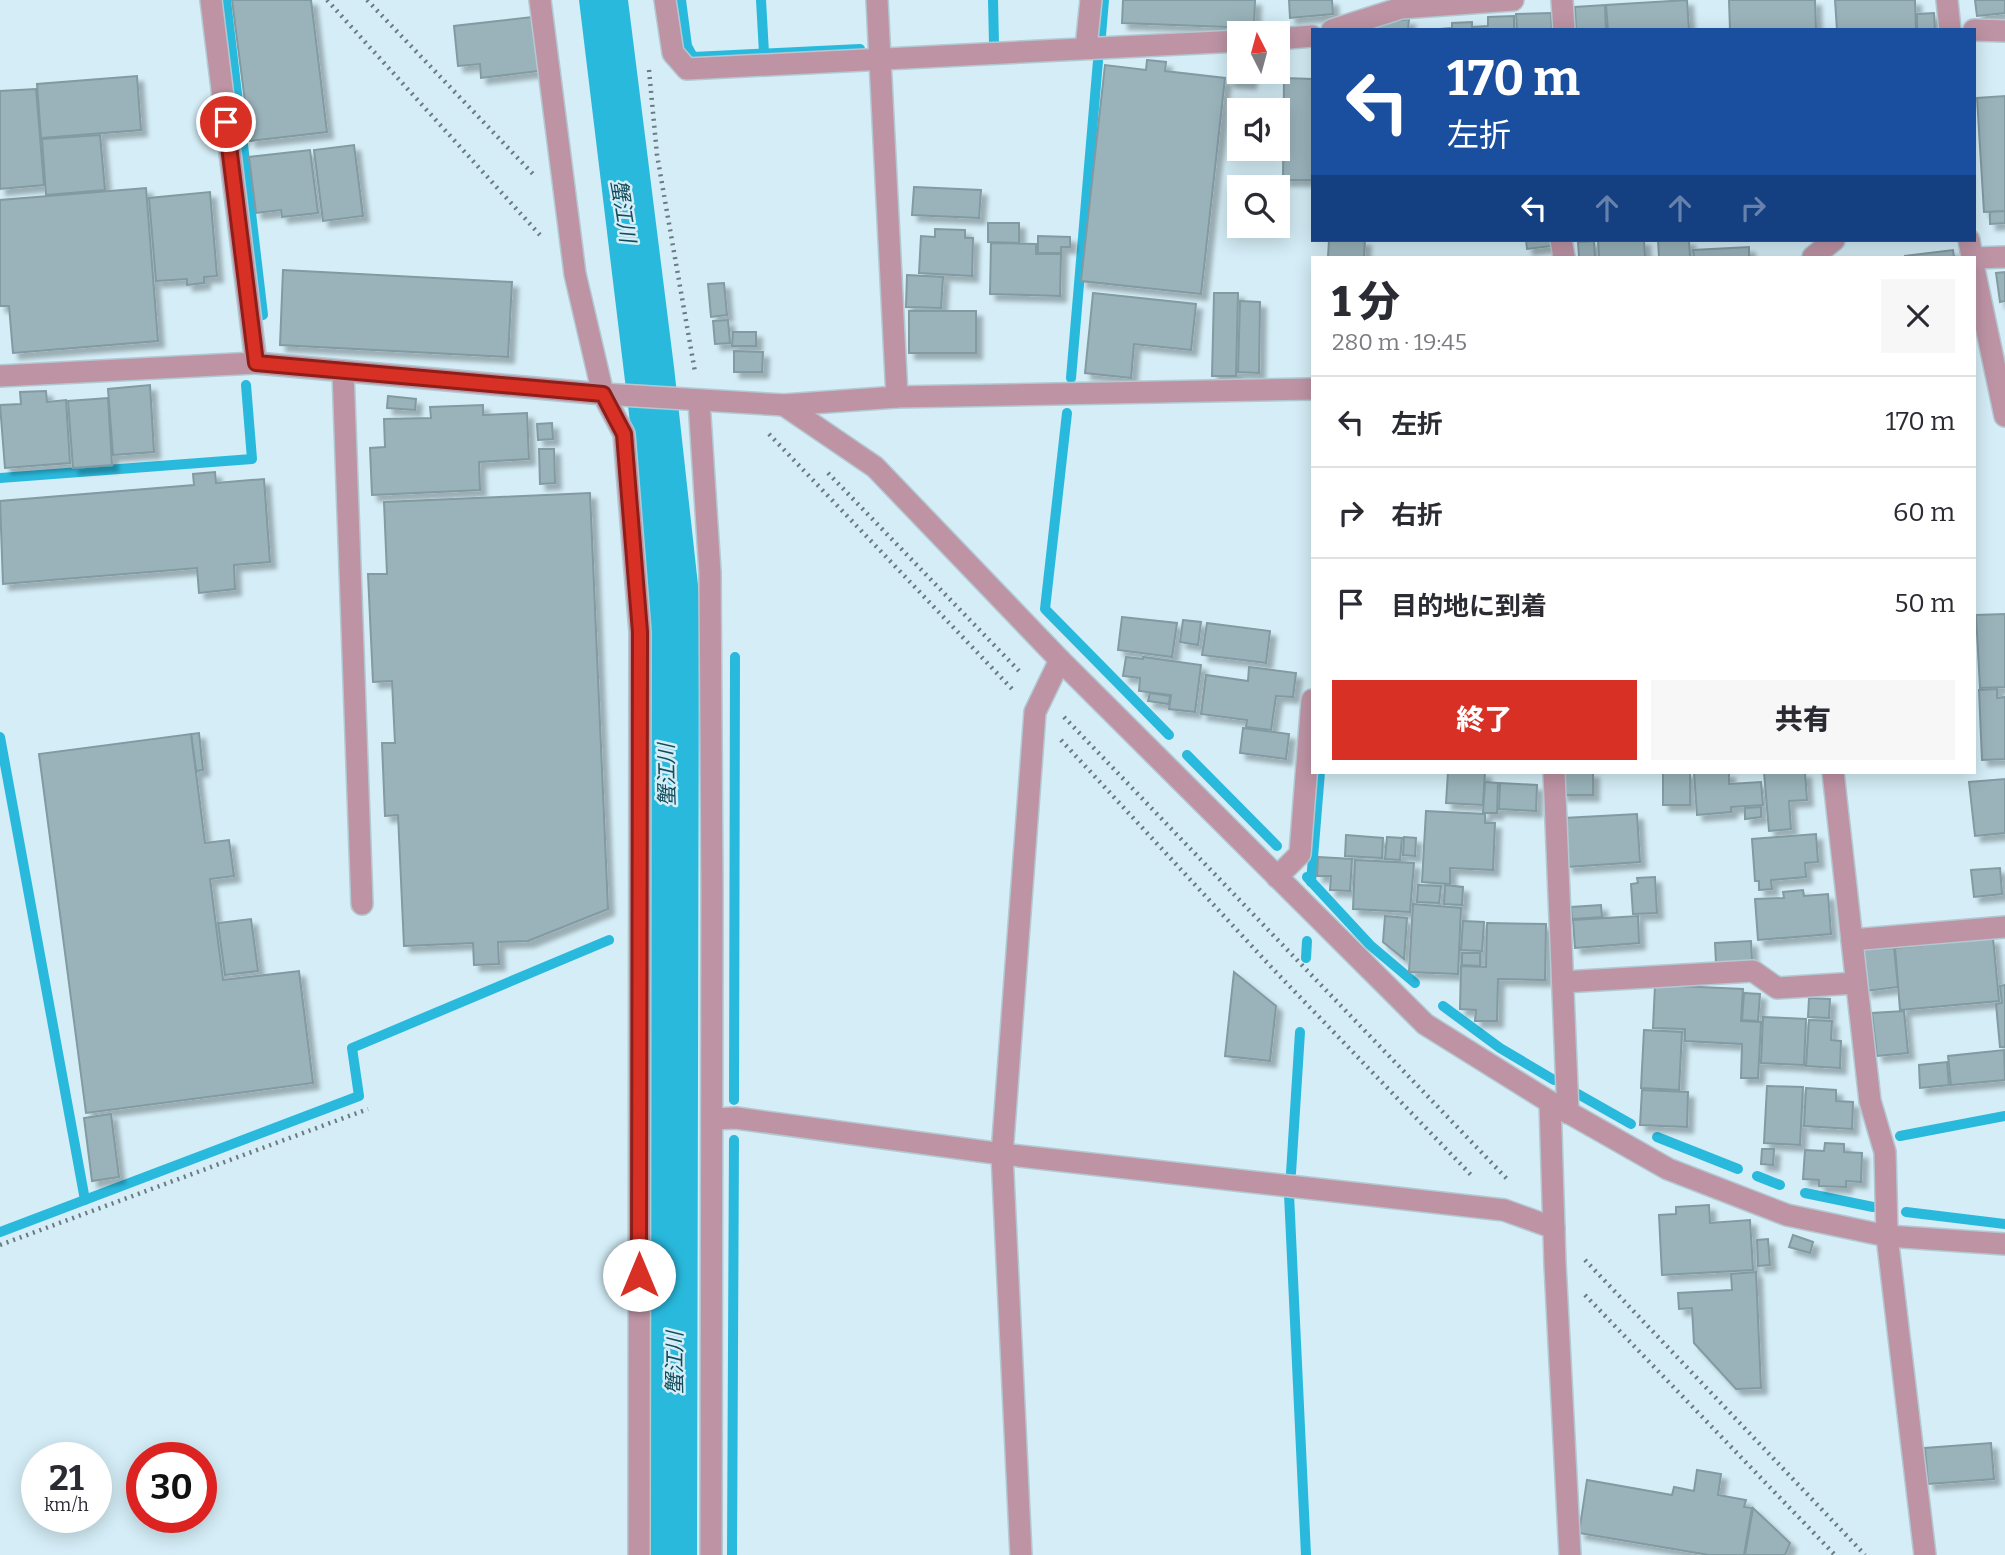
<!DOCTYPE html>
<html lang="ja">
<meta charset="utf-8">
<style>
:root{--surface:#fff;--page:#f7f7f7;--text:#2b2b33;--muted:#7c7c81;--line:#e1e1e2;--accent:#d93025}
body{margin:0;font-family:Bitter,"Noto Sans JP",serif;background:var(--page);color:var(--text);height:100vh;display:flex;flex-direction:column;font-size:26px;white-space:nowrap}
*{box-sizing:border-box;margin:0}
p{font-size:23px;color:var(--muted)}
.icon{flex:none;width:38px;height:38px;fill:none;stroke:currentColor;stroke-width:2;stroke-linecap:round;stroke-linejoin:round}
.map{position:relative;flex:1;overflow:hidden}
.panel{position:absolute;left:1311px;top:256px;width:665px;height:518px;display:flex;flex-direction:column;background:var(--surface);border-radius:0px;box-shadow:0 4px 18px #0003}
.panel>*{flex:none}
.top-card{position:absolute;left:1311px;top:28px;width:665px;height:214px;border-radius:0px;box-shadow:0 4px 18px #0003;background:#1a4fa0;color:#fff;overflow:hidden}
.needle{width:46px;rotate:354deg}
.controls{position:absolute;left:1227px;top:21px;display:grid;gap:14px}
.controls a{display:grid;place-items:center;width:63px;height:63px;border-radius:0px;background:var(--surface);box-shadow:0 4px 18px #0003;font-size:35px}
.speed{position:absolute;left:21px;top:1442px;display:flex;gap:14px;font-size:35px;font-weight:700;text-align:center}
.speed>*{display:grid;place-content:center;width:91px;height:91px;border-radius:50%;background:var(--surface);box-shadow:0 4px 18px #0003;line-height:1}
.speed small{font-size:18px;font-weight:400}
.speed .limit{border:10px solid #d22;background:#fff;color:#111}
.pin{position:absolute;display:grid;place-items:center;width:60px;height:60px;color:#fff;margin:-30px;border:4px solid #fff;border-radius:50%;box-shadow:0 2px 7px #0007}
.me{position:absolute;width:77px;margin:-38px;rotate:0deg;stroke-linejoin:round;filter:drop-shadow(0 0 5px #0008)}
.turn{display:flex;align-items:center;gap:24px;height:147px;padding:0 21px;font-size:32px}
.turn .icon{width:91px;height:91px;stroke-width:2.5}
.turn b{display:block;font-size:49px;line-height:60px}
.lanes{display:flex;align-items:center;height:66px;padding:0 21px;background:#0003;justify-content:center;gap:35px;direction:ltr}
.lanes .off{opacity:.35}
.round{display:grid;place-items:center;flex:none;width:74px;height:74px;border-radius:0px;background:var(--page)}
.headline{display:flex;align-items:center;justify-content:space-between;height:119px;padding:0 21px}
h1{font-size:42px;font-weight:800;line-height:52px}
.button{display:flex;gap:14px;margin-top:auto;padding:14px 21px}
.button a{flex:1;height:80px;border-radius:0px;background:var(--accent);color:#fff;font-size:28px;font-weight:800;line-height:80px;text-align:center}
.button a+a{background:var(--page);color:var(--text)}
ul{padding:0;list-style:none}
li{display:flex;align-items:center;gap:21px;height:91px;padding:0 21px;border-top:2px solid var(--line)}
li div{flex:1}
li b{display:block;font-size:26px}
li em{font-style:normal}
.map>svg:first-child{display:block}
</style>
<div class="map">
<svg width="2005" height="1555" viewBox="0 0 2005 1555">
<defs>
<filter id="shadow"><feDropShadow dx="6" dy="6" stdDeviation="2" flood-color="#0004"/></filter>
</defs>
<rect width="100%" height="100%" fill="#d4edf6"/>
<!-- water -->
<polygon fill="#29b9dd" points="579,0 628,0 674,367 699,594 697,1555 651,1555 651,630 629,414"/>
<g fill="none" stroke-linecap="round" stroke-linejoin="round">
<!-- stream -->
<g stroke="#29b9dd" stroke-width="10">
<polyline points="226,0 263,315"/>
<polyline points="681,0 687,46 693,57 860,49"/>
<polyline points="761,0 764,53"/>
<polyline points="993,0 994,44"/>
<polyline points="1101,35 1104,0"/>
<polyline points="1071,378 1098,61"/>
<polyline points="1067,413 1045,609 1169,735"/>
<polyline points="0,478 252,459 246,385"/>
<polyline points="0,737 85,1200"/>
<polyline points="1187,755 1277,846"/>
<polyline points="1307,877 1370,945 1415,983"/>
<polyline points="1311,882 1320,772"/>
<polyline points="1306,958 1307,941"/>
<polyline points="1443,1006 1500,1048 1554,1080"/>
<polyline points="1578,1094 1631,1124"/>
<polyline points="734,1100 735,657"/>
<polyline points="1900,1136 2005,1116"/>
<polyline points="1657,1137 1738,1169"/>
<polyline points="1291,1173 1300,1032"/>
<polyline points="1757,1176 1780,1185"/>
<polyline points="1805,1193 1873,1207"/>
<polyline points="1289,1194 1306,1555"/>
<polyline points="1906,1212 2005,1224"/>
<polyline points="0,1232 359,1096 352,1048 609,940"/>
<polyline points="732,1555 734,1140"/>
</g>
</g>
<!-- building -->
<g fill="#9ab3bb" stroke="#829aa2" stroke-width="2" filter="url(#shadow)">
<polygon points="232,0 311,0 327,132 250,141"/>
<polygon points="1123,0 1255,0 1254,28 1122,23"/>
<polygon points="1289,0 1332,0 1333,14 1290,18"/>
<polygon points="1687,0 1689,30 1608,30 1606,5"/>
<polygon points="1729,0 1815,0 1816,30 1730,30"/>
<polygon points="1835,0 1915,0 1916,30 1837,30"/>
<polygon points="1975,0 2005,0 2005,13 1977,16"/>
<polygon points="1605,5 1606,30 1576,30 1575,7"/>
<polygon points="1551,13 1552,30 1517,30 1516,14"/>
<polygon points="1934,13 1935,30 1917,30 1917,14"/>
<polygon points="1514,16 1514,30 1427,30 1452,28 1452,23 1472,22 1472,27 1488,26 1488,17"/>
<polygon points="532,17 539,71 481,78 480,64 458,66 454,26"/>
<polygon points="1409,19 1408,30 1368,30 1368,25"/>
<polygon points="1230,59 1239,60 1239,72 1251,72 1250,83 1228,81"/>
<polygon points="1147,60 1166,62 1165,71 1225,78 1201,294 1081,281 1105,65 1146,70"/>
<polygon points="137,76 141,130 41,138 37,84"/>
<polygon points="1284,78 1312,79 1312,180 1283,180"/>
<polygon points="36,89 44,185 0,189 0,91"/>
<polygon points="2005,96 2005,211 1984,212 1977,98"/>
<polygon points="100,135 105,190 46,195 42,139"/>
<polygon points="354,145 363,216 323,221 314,150"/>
<polygon points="310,150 318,213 282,217 281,210 256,213 249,157"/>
<polygon points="914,187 981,190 979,218 912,215"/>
<polygon points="146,188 158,341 13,353 9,306 0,306 0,200"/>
<polygon points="210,192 217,276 204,277 204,283 187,285 187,279 156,281 149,198"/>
<polygon points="2005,211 2005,223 1990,224 1990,212"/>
<polygon points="988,223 1019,223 1019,243 988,242"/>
<polygon points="935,229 965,230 965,238 973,238 972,276 919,273 921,236 935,237"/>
<polygon points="1038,236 1070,237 1070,247 1061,247 1061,253 1038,253"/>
<polygon points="1329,240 1365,240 1364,257 1328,257"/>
<polygon points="1526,240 1551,240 1552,246 1527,249"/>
<polygon points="1598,240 1644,240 1645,257 1599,257"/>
<polygon points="1658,240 1689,240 1690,257 1659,257"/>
<polygon points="1594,241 1595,257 1579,257 1578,242"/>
<polygon points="991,243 1036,244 1036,254 1061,254 1060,296 990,294"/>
<polygon points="1749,247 1749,257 1694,257 1693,250"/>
<polygon points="1953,250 1954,257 1905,257 1905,256"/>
<polygon points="283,270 512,282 508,357 280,345"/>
<polygon points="2005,272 2005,301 2000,302 1996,273"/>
<polygon points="907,275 943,277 941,308 906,307"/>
<polygon points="724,283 727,315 711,317 708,284"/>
<polygon points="1093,293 1196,304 1191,350 1134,344 1131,378 1085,373"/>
<polygon points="1214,293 1238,293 1236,376 1212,376"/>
<polygon points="1240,301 1260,302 1259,373 1238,372"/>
<rect x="909" y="311" width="67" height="42"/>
<polygon points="728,320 730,343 715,344 713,321"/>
<polygon points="733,332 756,332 756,346 732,346"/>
<polygon points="734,351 763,352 762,372 734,372"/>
<polygon points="150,385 154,452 113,455 108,389"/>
<polygon points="46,391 47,402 66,400 70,463 5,468 0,405 21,404 20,392"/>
<polygon points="388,396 416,399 415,410 387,408"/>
<polygon points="108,398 112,465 73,468 68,401"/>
<polygon points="483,405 483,415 527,413 529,459 479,462 480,490 372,495 370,448 385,447 384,419 431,418 430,407"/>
<polygon points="552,423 553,439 538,440 537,424"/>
<polygon points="539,449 554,449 555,483 540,484"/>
<polygon points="215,472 216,483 264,479 270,562 234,565 235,589 199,593 197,568 3,584 0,501 194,485 193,474"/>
<polygon points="590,493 608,909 528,941 498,942 499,964 474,965 473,943 404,946 398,815 385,816 382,743 395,743 392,681 373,682 368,574 387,574 384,502"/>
<polygon points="2005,614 2005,687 1980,688 1976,615"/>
<polygon points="1122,617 1177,623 1172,657 1118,650"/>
<polygon points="1183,620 1201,622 1198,645 1180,642"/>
<polygon points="1207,623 1270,631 1266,663 1202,655"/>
<polygon points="1126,657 1143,659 1143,657 1201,665 1195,712 1169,709 1171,695 1139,691 1140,678 1123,676"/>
<polygon points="1249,667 1296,673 1293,697 1276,696 1271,730 1246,727 1247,720 1201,714 1206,675 1248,681"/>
<polygon points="1997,689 1997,698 2005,697 2005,759 1982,760 1979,690"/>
<polygon points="1150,693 1170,696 1169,704 1148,701"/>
<polygon points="1243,728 1289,734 1286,759 1240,753"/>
<polygon points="199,733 203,770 196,771 191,734"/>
<polygon points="191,734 205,843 229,840 234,876 210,879 223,980 299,971 313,1083 86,1113 39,754"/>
<polygon points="1448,772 1485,772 1483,805 1446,803"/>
<rect x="1561" y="772" width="32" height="23"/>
<rect x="1663" y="772" width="27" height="33"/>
<polygon points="1694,772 1729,772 1729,784 1761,782 1763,805 1731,807 1731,812 1697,815"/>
<polygon points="1764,772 1805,772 1807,800 1789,801 1791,829 1769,831"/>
<polygon points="2005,779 2005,833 1975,836 1969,782"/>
<polygon points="1485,782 1498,783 1497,813 1483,813"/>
<polygon points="1500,783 1537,785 1536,811 1499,809"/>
<polygon points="1761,807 1761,817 1745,819 1745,808"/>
<polygon points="1426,811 1485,814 1485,823 1495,823 1493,870 1450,868 1450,884 1422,882"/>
<polygon points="1637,814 1640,862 1567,867 1564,818"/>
<polygon points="1816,834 1818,862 1805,863 1806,877 1771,880 1772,889 1759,890 1759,881 1755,881 1752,839"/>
<polygon points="1346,835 1383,838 1382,858 1345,856"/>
<polygon points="1387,837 1402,838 1400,860 1385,859"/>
<polygon points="1404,837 1416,838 1415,856 1403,855"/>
<polygon points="1318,857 1352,859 1350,891 1330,890 1331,876 1317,876"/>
<polygon points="1355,860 1414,863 1410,912 1353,909"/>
<polygon points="2000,868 2002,894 1974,897 1971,870"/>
<polygon points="1655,877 1657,913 1633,914 1631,884 1638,883 1637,878"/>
<polygon points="1418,885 1441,886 1439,903 1417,902"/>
<polygon points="1445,885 1463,887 1462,905 1444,904"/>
<polygon points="1803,890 1804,896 1828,894 1831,934 1758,940 1755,899 1784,898 1783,892"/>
<polygon points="1413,904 1461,908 1458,974 1409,972"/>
<polygon points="1601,905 1602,917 1572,919 1571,907"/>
<polygon points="1385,916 1407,918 1404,959 1383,942"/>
<polygon points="1638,916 1639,943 1575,948 1573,920"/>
<polygon points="251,919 258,971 225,975 218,923"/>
<polygon points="1463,921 1484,922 1482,951 1461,950"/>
<polygon points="1487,923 1546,924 1545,980 1498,979 1497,1021 1475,1021 1476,1010 1460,1009 1461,966 1486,967"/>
<polygon points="1993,938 1999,1001 1900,1010 1895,948"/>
<polygon points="1751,941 1752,961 1716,963 1715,943"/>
<polygon points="1894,948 1898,987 1866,991 1862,950"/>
<polygon points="1462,953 1480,953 1480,966 1462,965"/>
<polygon points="1234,972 1276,1006 1270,1061 1225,1056"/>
<polygon points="1655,985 1743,989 1741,1021 1761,1022 1758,1078 1741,1078 1742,1044 1685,1041 1685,1029 1653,1028"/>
<polygon points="2005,985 2005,1047 2000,1047 1996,1004 2002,1003 2000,986"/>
<polygon points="1744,993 1760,994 1758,1021 1742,1020"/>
<polygon points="1809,998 1830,999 1829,1018 1808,1017"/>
<polygon points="1904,1011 1908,1053 1877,1056 1872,1013"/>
<polygon points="1763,1017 1806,1019 1804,1065 1761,1063"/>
<polygon points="1809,1020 1832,1021 1831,1040 1841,1041 1840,1068 1806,1066"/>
<polygon points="1644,1030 1682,1032 1679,1090 1641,1088"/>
<polygon points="2004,1050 2005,1080 1951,1085 1948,1056"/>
<polygon points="1947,1062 1949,1085 1920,1088 1919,1065"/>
<polygon points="1767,1086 1803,1087 1800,1145 1764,1143"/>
<polygon points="1806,1088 1836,1090 1836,1101 1853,1102 1852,1129 1804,1126"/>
<polygon points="1642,1090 1688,1092 1687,1127 1640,1125"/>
<polygon points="111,1114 119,1177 92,1181 84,1118"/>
<polygon points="1825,1143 1844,1144 1844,1152 1862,1153 1861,1182 1846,1181 1846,1187 1819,1186 1819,1180 1803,1179 1805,1150 1824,1151"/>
<polygon points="1762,1149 1774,1149 1773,1165 1761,1164"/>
<polygon points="1709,1205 1710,1223 1750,1220 1753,1270 1662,1275 1659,1215 1676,1214 1676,1207"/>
<polygon points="1793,1235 1813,1242 1810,1253 1789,1247"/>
<polygon points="1768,1239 1770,1265 1758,1266 1757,1240"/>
<polygon points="1756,1272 1761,1388 1736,1389 1694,1343 1692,1308 1679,1309 1678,1293 1732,1290 1731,1274"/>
<polygon points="1991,1443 1994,1479 1928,1484 1925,1448"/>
<polygon points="1697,1470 1721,1474 1718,1495 1746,1500 1744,1507 1752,1508 1744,1555 1709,1555 1579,1533 1587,1480 1672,1495 1674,1487 1694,1491"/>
<polygon points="1753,1508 1790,1543 1785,1555 1745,1555"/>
</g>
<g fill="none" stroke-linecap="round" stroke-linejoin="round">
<!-- minor casing -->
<g stroke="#b3c9d2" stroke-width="24">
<g id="minor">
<polyline points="211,0 256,363"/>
<polyline points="540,0 575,274 603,394 624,434 640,632 639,1555"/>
<polyline points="665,0 673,53 687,69 1239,41"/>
<polyline points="877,0 897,397"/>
<polyline points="1562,0 1564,30"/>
<polyline points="1947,0 1950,30"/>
<polyline points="1332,30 1401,8 1513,0"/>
<polyline points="1974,30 2005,31"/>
<polyline points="1278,39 1312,36"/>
<polyline points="1086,48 1091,0"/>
<polyline points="1561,240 1564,257"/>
<polyline points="1969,240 1972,257"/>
<polyline points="1813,257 1834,240"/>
<polyline points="1974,258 2005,257"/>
<polyline points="1974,269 2005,416"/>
<polyline points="343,371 362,904"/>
<polyline points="0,376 256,363 603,394 784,405 897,397 1312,389"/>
<polyline points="699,401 710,572 712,893 711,1555"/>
<polyline points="784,405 875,467 1060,660 1425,1024 1550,1102 1668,1169 1787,1215 1887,1236 2005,1244"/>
<polyline points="1554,772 1568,1113"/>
<polyline points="1833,772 1870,1101 1885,1152 1887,1236 1925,1555"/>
<polyline points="1277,877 1300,854 1312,700"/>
<polyline points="1852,940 2005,927"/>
<polyline points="1563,982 1753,971 1777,988 1856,983"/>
<polyline points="1550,1102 1555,1264 1570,1555"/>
<polyline points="712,1119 736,1118 1002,1154 1504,1210 1554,1228"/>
<polyline points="1021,1555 1002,1154 1035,712 1060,660"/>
</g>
</g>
<!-- path -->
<g stroke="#6b7b81" stroke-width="4.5" stroke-dasharray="2 5" stroke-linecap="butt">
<polyline points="327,0 540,235"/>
<polyline points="367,0 533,174"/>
<polyline points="649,70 657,155 695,372"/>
<polyline points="769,434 1014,691"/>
<polyline points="828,473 1021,673"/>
<polyline points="1064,717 1508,1180"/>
<polyline points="1061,740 1273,969 1473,1177"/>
<polyline points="0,1245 368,1109"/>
<polyline points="1585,1260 1865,1555"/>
<polyline points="1585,1295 1835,1555"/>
</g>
<!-- minor -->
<use href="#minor" stroke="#be94a5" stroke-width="21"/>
</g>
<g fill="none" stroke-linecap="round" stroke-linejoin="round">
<!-- route casing -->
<g stroke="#8d1f18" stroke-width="18">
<polyline id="route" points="226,122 256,363 603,394 624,434 640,632 639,1275"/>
</g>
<!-- route -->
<use href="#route" stroke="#d93025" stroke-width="12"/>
</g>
<g text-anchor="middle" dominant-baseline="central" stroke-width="5" stroke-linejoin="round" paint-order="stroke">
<!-- water labels -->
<g font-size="21" font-style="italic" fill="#124b5a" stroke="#d4edf6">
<text transform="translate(623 211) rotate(81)">蟹江川</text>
<text transform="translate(667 775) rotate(-91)">蟹江川</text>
<text transform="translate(675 1363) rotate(-90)">蟹江川</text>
</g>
</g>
</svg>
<div class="controls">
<a><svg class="needle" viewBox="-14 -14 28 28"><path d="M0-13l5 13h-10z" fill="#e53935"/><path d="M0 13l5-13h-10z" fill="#7c7c81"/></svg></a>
<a><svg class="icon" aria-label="sound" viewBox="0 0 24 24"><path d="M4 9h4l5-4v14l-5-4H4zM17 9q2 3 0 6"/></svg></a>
<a><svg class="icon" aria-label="search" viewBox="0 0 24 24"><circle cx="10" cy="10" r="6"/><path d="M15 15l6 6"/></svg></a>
</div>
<div class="speed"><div>21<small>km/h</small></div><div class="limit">30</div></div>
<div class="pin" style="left:226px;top:122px;background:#d93025"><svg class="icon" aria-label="arrive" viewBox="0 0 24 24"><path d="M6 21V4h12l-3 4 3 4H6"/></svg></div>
<svg class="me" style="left:639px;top:1275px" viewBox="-20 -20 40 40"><circle r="19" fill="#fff"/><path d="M0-13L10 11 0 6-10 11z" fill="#d93025"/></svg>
<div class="top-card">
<div class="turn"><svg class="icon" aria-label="left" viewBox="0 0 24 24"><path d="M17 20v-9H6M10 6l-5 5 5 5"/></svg><div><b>170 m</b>左折</div></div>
<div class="lanes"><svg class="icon" aria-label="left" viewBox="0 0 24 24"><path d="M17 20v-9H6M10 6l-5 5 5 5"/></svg><svg class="icon off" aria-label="ahead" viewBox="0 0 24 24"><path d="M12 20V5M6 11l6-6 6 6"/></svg><svg class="icon off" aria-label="ahead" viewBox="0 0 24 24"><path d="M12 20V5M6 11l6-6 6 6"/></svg><svg class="icon off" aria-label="right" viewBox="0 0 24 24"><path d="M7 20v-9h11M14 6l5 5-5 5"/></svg></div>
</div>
<section class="panel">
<div class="headline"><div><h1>1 分</h1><p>280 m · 19:45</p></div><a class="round"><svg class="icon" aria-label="close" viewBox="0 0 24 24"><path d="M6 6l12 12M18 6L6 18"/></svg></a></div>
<ul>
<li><svg class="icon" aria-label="left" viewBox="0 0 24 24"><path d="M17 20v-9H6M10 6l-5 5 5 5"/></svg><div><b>左折</b></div><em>170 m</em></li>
<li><svg class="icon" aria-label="right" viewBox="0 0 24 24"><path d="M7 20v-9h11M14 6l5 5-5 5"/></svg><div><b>右折</b></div><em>60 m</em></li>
<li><svg class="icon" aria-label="arrive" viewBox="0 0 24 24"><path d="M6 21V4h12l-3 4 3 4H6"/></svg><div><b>目的地に到着</b></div><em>50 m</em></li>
</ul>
<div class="button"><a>終了</a><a>共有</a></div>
</section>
</div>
